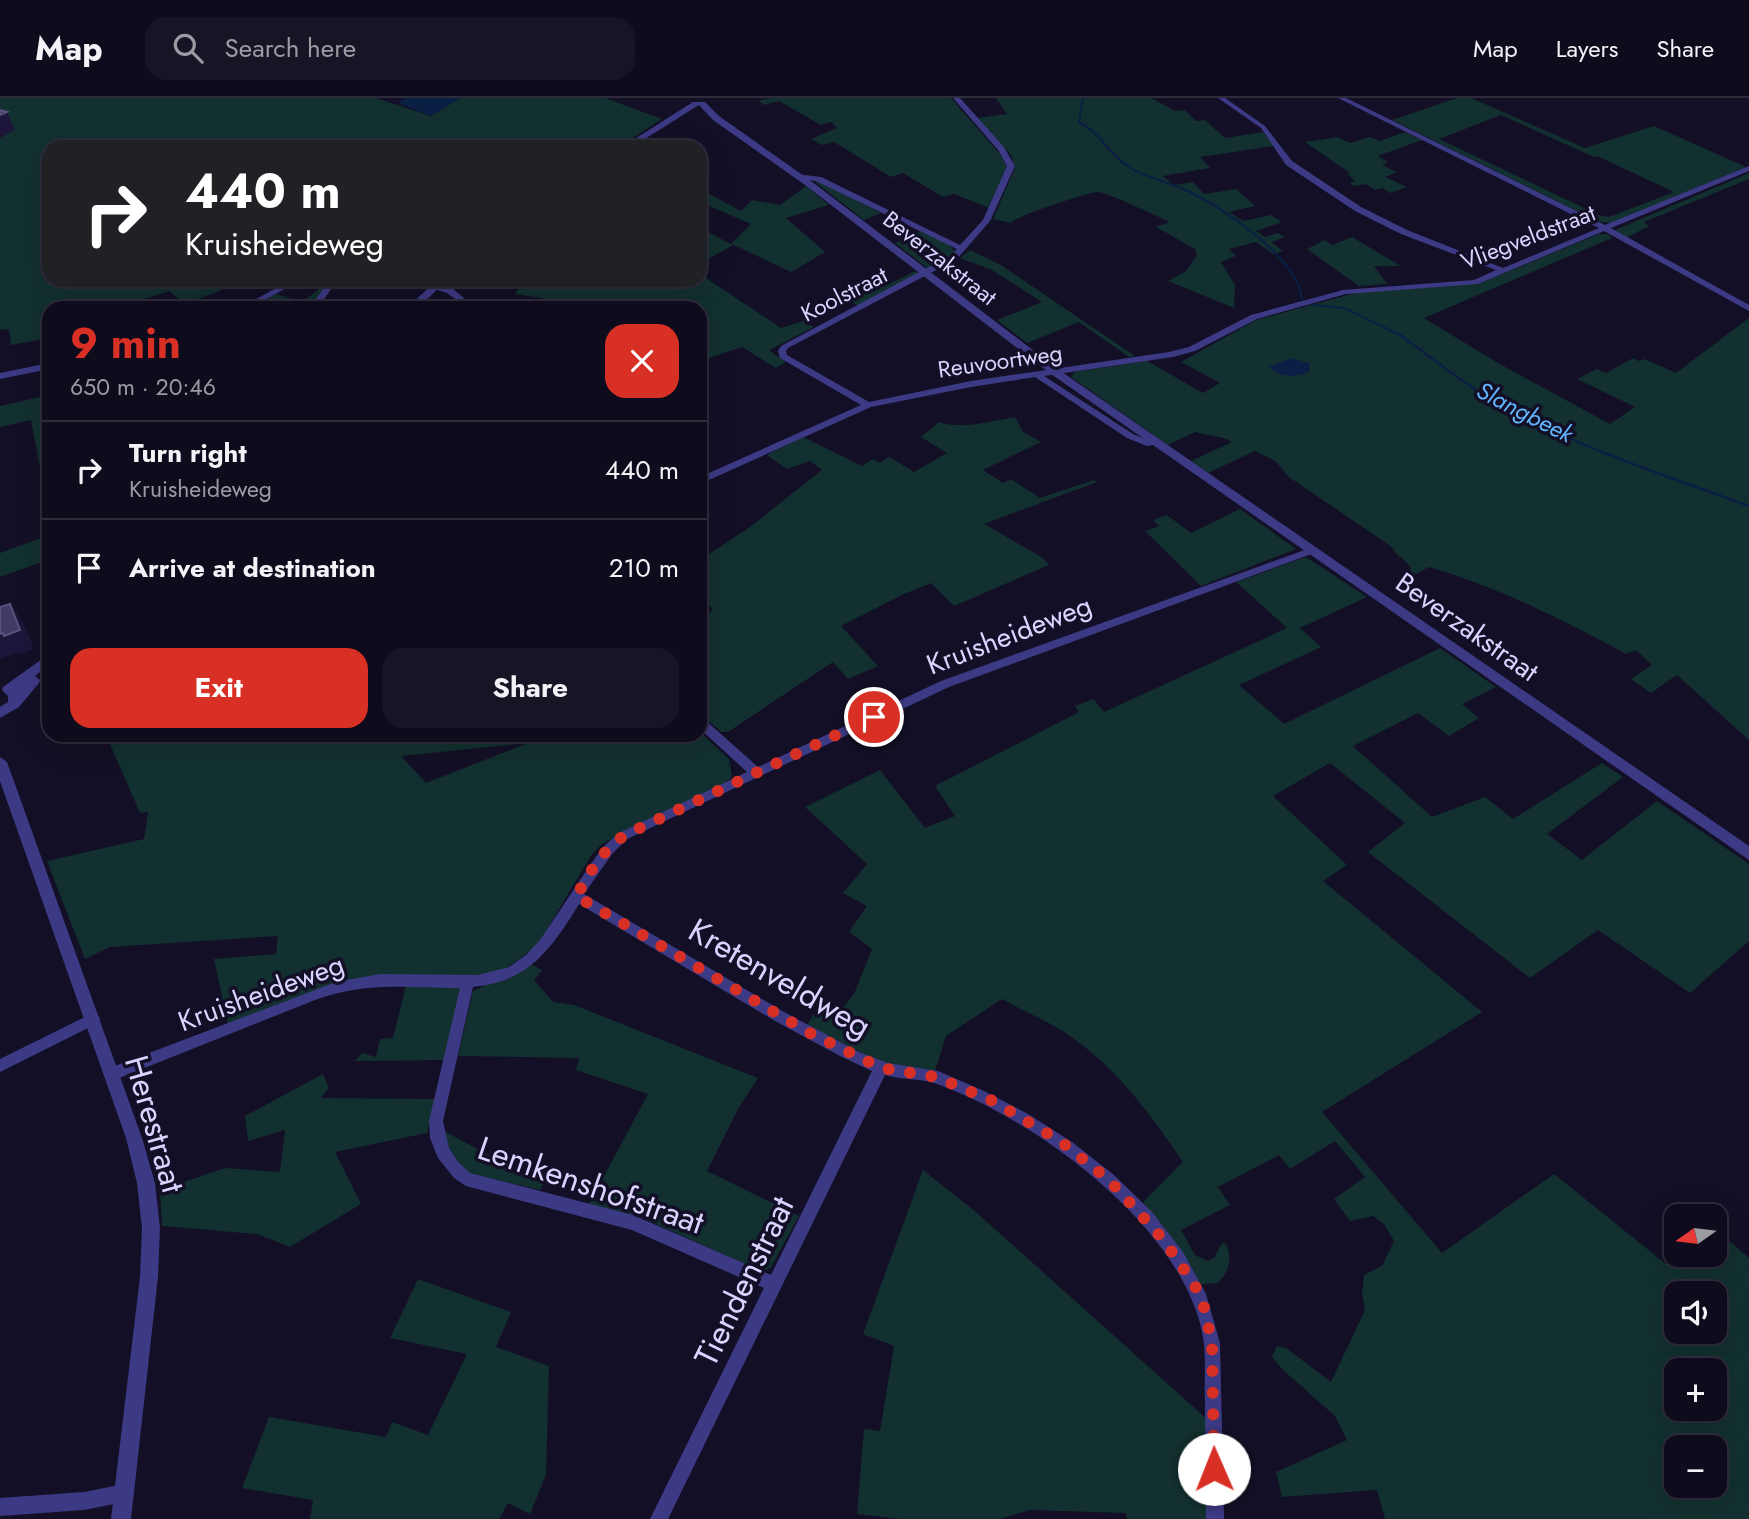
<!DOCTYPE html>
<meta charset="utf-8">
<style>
:root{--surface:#0e0b1c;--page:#171425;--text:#f1f3f6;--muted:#9b9ba3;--line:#2e2b3b;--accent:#d93025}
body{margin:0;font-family:Jost,sans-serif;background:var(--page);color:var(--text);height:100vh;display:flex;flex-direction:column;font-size:26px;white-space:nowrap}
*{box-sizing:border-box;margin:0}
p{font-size:23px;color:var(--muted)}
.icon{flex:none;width:38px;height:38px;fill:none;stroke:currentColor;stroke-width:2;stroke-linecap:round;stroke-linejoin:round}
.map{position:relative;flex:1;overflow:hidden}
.side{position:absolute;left:42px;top:203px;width:665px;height:441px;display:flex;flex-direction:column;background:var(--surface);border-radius:21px;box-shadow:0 7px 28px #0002,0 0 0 2px var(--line)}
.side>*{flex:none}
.banner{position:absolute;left:42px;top:42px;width:665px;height:147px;border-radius:21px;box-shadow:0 7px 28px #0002,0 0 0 2px var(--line);background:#202124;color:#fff;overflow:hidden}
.needle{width:46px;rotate:256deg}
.controls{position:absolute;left:1664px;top:1106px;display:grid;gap:14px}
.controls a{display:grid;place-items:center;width:63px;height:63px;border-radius:14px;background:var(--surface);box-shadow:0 7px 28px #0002,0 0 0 2px var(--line);font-size:35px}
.pin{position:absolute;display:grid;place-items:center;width:60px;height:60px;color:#fff;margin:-30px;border:4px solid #fff;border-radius:50%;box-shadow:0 2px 7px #0007}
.me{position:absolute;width:77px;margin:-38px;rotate:359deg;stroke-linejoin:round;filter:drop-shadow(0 0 5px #0008)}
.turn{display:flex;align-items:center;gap:24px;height:147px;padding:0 28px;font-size:32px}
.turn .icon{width:91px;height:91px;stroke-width:2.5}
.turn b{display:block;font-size:49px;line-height:60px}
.round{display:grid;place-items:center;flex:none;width:74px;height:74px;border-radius:21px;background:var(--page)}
.head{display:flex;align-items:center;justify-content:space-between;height:119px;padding:0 28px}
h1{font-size:42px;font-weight:700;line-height:52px;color:var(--accent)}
.button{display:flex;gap:14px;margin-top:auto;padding:14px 28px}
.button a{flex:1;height:80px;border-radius:21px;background:var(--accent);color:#fff;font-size:28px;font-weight:700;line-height:80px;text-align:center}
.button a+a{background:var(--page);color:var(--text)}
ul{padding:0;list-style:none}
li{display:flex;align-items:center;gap:21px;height:98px;padding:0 28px;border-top:2px solid var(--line)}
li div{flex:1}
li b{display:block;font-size:26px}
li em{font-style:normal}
header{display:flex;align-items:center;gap:42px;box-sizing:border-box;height:98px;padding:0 35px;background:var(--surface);border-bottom:2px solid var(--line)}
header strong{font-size:33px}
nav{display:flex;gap:38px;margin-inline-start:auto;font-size:24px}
.search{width:490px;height:63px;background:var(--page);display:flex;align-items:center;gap:18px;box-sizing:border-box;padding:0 24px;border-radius:21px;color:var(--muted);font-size:26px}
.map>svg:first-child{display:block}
</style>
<header>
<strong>Map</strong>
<div class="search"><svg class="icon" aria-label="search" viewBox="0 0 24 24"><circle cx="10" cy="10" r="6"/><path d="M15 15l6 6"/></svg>Search here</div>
<nav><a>Map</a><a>Layers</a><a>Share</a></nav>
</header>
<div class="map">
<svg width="1749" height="1421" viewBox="0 0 1749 1421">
<rect width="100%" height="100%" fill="#130f26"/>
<!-- green -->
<g fill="#12302f" fill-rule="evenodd">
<polygon points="0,0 376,0 431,18 460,0 605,0 662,21 619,49 364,49 327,44 321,49 49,49 49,182 218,182 213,186 222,192 185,206 169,193 126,207 127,210 49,210 49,240 11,247 9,231 0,232"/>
<polygon points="771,0 951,0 999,55 1007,68 989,110 954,96 943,99 903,75 891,79 834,44 822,47 811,41 837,30 831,24 821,27 779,3 764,7 758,3"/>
<path d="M996,0H1151L1175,13L1185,12L1196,23L1205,22L1225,40L1263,34L1274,48L1200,59L1210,70L1163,78L1174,87L1193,84L1204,96L1236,91L1255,108L1229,114L1243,123L1271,117L1282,124L1256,133L1265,139L1278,135L1285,139L1271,144L1283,153L1273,156L1256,144L1229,151L1236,158L1221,164L1235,187L1234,210L1168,183L1186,173L1197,157L1195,151L1156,129L1170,124C1156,118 1109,95 1098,94C1089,94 1016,118 1011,125L993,121L1015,70L1011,57L978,20L1007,16Z"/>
<path d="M1457,0H1471L1585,50L1654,28L1746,69L1612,125L1599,124L1392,22ZM1501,17L1594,59L1597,58L1674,94L1609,119L1599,117L1439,41Z"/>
<polygon points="1405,34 1422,42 1378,58 1388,64 1382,67 1397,74 1385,79 1407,89 1390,95 1382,90 1375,92 1366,86 1354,88 1350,85 1355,83 1347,76 1350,75 1305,44 1337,39 1350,45 1370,39 1380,43"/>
<polygon points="1749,75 1749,81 1644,124 1649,128 1626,140 1615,132"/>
<polygon points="817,82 881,115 864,122 814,83"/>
<polygon points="806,88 829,107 786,120 825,154 791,174 734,147 700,165 700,130 731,146 751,126 700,104 704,100 700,98 700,91 741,113 752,102 780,107"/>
<polygon points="922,132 949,146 955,154 930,172 895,145"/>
<path d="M1599,136H1608L1612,140L1424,220L1498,265L1610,326L1635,309L1577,281L1597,271L1606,275L1633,260L1639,263L1644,261L1676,275L1749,220V642L1677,577L1651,595L1631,581L1652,567L1636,552L1626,556C1564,522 1498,489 1429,469L1412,478L1407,475L1411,471C1407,461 1395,458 1392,449L1289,379L1275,363L1255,353L1208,375L1191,363L1232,344C1219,336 1209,339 1195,334L1168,347L1071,279L1075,274L1147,263L1203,295L1220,285L1181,264L1256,222L1359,194L1478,186Z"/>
<polygon points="1352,139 1401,168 1374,168 1387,186 1359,188 1307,151 1325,142 1332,147"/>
<polygon points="970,152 1001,167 1135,258 1129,259 1079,224 1027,245 997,222 1042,204 992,172 960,160"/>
<polygon points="915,173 920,176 859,208 846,200 853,196 843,191 869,180 883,189"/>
<polygon points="700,176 781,230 803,223 814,229 769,252 786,264 776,270 742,249 700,263 700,210 546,210 542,200 515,196 524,182 700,182"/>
<polygon points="300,182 330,182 311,210 251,210 275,196 303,204 320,190 298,183"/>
<polygon points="49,297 49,367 40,369 31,322 0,329 0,308"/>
<path d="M1015,319L1023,334L1041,344L983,372L1003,385L1011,381L1040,400L1094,382L1097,384L984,426L1043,460L1049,467L954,508L931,485L902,497L841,528L878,568L848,581L833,564L728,634H721L700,616V519L713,512L700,497V462L750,429L822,372L810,363L787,371L768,358V356L803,339L862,368L873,361L880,365L889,359L914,374L947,355L921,339L939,324C962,332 992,323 1015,319Z"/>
<polygon points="1240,411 1296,451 1201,488 1145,433 1159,428 1153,422 1167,417 1191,435"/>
<polygon points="41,440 49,450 49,457 42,464 0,479 0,455"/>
<path d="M1306,459L1367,499L1300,530L1321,549L1239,587L1284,626L1440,550L1496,589L1462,606L1479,620L1449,638L1418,615L1353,648L1432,719L1485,699L1513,721L1602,665L1623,679L1547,736L1582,762L1657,703L1749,766V843L1690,895L1598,832L1530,880L1368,754L1405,725L1330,665L1273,698L1347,767L1323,783L1482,914L1322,1014L1442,1155L1554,1076L1666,1166L1679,1157H1715V1131L1749,1160V1421H1385L1377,1392L1282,1399L1276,1374L1347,1342L1335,1318L1282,1271L1272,1259L1277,1248L1286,1250L1331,1284L1365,1212L1362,1196L1364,1177L1382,1168L1394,1143L1384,1126L1373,1118L1350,1123L1334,1101L1365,1079L1335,1043L1290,1071L1279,1057L1218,1089L1230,1107L1181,1132L1195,1157L1208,1163L1214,1160L1222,1145L1227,1147C1232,1162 1229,1173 1218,1185L1201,1186L1143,1104L1183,1064C1152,1018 1118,972 1073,940C1051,924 1025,914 1002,901L946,938L935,973L880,964L807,927L818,909L836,919L854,896L872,851L849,834L867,808L843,795L867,766L805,709L880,672L925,730L955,718L935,688L1079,614L1075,608L1093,601L1104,614L1287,530L1236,484ZM1676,1195H1715V1234H1676ZM1676,1272H1715V1311H1676ZM1676,1349H1715V1388H1676Z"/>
<path d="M700,634L729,661L732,679L723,686L602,746L592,756L537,848L504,872L473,878L362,880L228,926L214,861L276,856L278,838L110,849L85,861L47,763L144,741L148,714L140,715L106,637H700ZM528,645L426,685L402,659V658Z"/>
<polygon points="531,866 542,872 534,882 553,904 574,907 758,980 738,1011 707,1073 799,1118 771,1169 763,1174 640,1119 589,1106 648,996 576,972 579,960 458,958 473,893"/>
<polygon points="406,887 461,889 444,962 355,963 362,955 376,959 380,941 393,940"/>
<polygon points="323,976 329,990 321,1000 435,1001 427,1035 335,1054 361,1106 290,1149 257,1136 162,1128 160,1092 225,1070 280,1074 285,1032 248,1043 245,1018"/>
<polygon points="442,1032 487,1056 547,1080 540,1092 467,1075 454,1062"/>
<polygon points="923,1072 977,1115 1208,1322 1207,1421 1127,1421 1126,1415 1030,1412 1000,1421 901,1421 857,1416 864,1331 880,1333 894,1248 863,1236"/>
<polygon points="418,1181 511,1214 496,1249 549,1268 546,1377 530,1416 508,1405 499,1421 310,1421 313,1402 242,1390 269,1319 386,1339 392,1324 428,1337 467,1256 390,1240"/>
</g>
<!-- water -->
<g fill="#0a1f44">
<polygon points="408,0 460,0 431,18 400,6 399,3"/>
<path d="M1290,260L1309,265L1310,273C1298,280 1279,280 1269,269Z"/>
</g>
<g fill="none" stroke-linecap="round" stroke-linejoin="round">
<!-- stream-far1 -->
<g stroke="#0a1f44" stroke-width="2">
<path d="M1083,0L1079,24C1099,34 1108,54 1126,67C1144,80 1170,84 1190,94C1225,112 1299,160 1302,202"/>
<polyline points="1311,207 1344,210 1402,238"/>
</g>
<!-- stream -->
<path stroke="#0a1f44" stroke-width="2.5" d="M1400,237C1426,255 1451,276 1478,293C1561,344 1658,375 1749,408"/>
<!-- minor -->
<g fill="#3d3a85" fill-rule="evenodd">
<polygon points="953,0 960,0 1004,49 1015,68 990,123 957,161 788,250 786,253 787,257 869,304 971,283 1169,254 1189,249 1251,217 1343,192 1474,182 1496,172 1401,136 1355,113 1286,67 1261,30 1218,0 1225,0 1265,28 1292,63 1361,109 1407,132 1503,170 1599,130 1338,0 1346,0 1605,127 1749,68 1749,73 1611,130 1749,207 1749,213 1604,133 1478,186 1346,196 1257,221 1195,253 1173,259 1044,278 1133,336 1148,342 1159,342 1159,346 1147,348 1127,340 1035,279 971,289 871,309 700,386 700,379 861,307 780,260 778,253 781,248 951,157 957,151 816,83 796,80 796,76 821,79 960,147 983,122 1007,68 998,52"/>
<polygon points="291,182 301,182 250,210 240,210"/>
<polygon points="329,182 337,182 318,210 310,210"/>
<polygon points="431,186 453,191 476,210 467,210 447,195 431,190"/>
<polygon points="49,265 49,271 0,281 0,275"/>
<path d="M1313,449L1318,452L1317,454L949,589L627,741L612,756L584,796L784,914L859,954L888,965L938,973L984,993L1028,1016L1072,1044L1114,1077L1152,1114L1183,1154L1206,1196L1220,1245L1224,1421H1206C1206,1382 1205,1343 1205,1304C1204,1285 1206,1265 1204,1246C1191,1134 1036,1021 937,986C920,980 902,982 885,977L668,1421H650L764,1190L632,1132L466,1088L454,1080L438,1060L430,1040L429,1023L460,890C405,890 369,883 315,902L112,983L107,981L105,976L107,971L336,884L380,876L478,877L509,869L526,857L540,842L590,767L603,749L619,735L747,674L700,631V620L704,621L758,669L941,583ZM579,806L775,923L840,958L872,973L771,1177L633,1117L470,1075L458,1064L449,1050L443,1023L473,889C529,884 552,850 579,806Z"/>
<polygon points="93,915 98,917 100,921 98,925 0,974 0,961"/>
<polygon points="124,1386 130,1389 133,1395 130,1401 124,1404 84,1412 0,1418 0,1400 84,1394"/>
</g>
<!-- tertiary -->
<g fill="#3d3a85" fill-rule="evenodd">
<polygon points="693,4 705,4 719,18 811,83 1059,272 1749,748 1749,762 1051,276 805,87 713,22 699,7 632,49 622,49"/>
<polygon points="437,182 447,182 418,210 407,210"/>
<polygon points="49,556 49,567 35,578 40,582 39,585 19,609 0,620 0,609 8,604 8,598 2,592 3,589"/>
<polygon points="0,659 7,664 142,1040 155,1085 160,1130 158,1179 131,1421 111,1421 140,1179 142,1130 137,1085 126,1040 0,683"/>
</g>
</g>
<!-- shaded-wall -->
<g fill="#1d163a">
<polygon points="7,14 15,32 0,40 0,17"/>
<polygon points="10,506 24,526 34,551 18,557 16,555 0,561 0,536"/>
</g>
<!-- building -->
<g fill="#433a66" stroke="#5a527e" stroke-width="2">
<polygon points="0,12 7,14 0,17"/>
<polygon points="10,506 20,532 4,538 3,535 0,536 0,509"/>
</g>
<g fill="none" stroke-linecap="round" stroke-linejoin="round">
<!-- route -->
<polyline stroke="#d93025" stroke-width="12" stroke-dasharray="0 21.6" points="874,619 623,738 599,760 576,798 810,935 881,970 936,979 993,1003 1060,1043 1109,1082 1162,1140 1194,1186 1203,1205 1212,1245 1214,1371"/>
</g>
<g text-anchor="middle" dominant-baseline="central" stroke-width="7" stroke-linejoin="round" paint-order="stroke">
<!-- far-street labels -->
<g font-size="23" fill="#d9d4ff" stroke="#130f26">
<text transform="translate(1528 139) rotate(-21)">Vliegveldstraat</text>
<text transform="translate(940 160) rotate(38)">Beverzakstraat</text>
<text transform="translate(844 196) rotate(-27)">Koolstraat</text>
<text transform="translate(1000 263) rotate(-8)">Reuvoortweg</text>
</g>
<!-- far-water labels -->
<g font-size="24" font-style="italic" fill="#62b6ff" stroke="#130f26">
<text transform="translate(1525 314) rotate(27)">Slangbeek</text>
</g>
<!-- street labels -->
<g font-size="28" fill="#d9d4ff" stroke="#130f26">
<text transform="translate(1467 529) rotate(35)">Beverzakstraat</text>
<text transform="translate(1009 537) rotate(-21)">Kruisheideweg</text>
<text transform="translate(261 895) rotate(-20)">Kruisheideweg</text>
</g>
<!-- near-street labels -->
<g font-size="33" fill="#d9d4ff" stroke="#130f26">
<text transform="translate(780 880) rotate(30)">Kretenveldweg</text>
<text transform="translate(155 1026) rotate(74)">Herestraat</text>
<text transform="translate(591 1087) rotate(19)">Lemkenshofstraat</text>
<text transform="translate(744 1183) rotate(-64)">Tiendenstraat</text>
</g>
</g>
</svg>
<div class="controls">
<a><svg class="needle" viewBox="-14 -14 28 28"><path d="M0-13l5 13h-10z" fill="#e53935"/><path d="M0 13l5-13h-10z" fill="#9b9ba3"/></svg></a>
<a><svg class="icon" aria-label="sound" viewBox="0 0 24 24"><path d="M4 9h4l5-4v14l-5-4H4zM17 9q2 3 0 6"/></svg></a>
<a>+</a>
<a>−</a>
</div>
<div class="pin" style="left:874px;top:619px;background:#d93025"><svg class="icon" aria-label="arrive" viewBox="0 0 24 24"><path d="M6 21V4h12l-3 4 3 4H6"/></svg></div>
<svg class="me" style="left:1214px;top:1371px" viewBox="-20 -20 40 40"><circle r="19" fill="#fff"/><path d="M0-13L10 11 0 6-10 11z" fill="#d93025"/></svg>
<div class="banner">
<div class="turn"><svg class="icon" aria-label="right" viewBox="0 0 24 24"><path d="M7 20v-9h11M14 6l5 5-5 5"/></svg><div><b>440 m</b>Kruisheideweg</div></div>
</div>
<section class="side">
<div class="head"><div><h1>9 min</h1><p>650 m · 20:46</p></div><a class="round" style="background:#d93025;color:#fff"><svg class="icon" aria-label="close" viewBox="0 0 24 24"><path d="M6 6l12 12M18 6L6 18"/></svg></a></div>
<ul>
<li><svg class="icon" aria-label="right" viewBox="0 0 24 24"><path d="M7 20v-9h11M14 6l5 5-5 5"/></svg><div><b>Turn right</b><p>Kruisheideweg</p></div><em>440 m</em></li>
<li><svg class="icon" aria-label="arrive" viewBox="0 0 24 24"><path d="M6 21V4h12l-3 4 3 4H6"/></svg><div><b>Arrive at destination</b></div><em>210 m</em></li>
</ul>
<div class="button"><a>Exit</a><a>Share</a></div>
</section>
</div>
